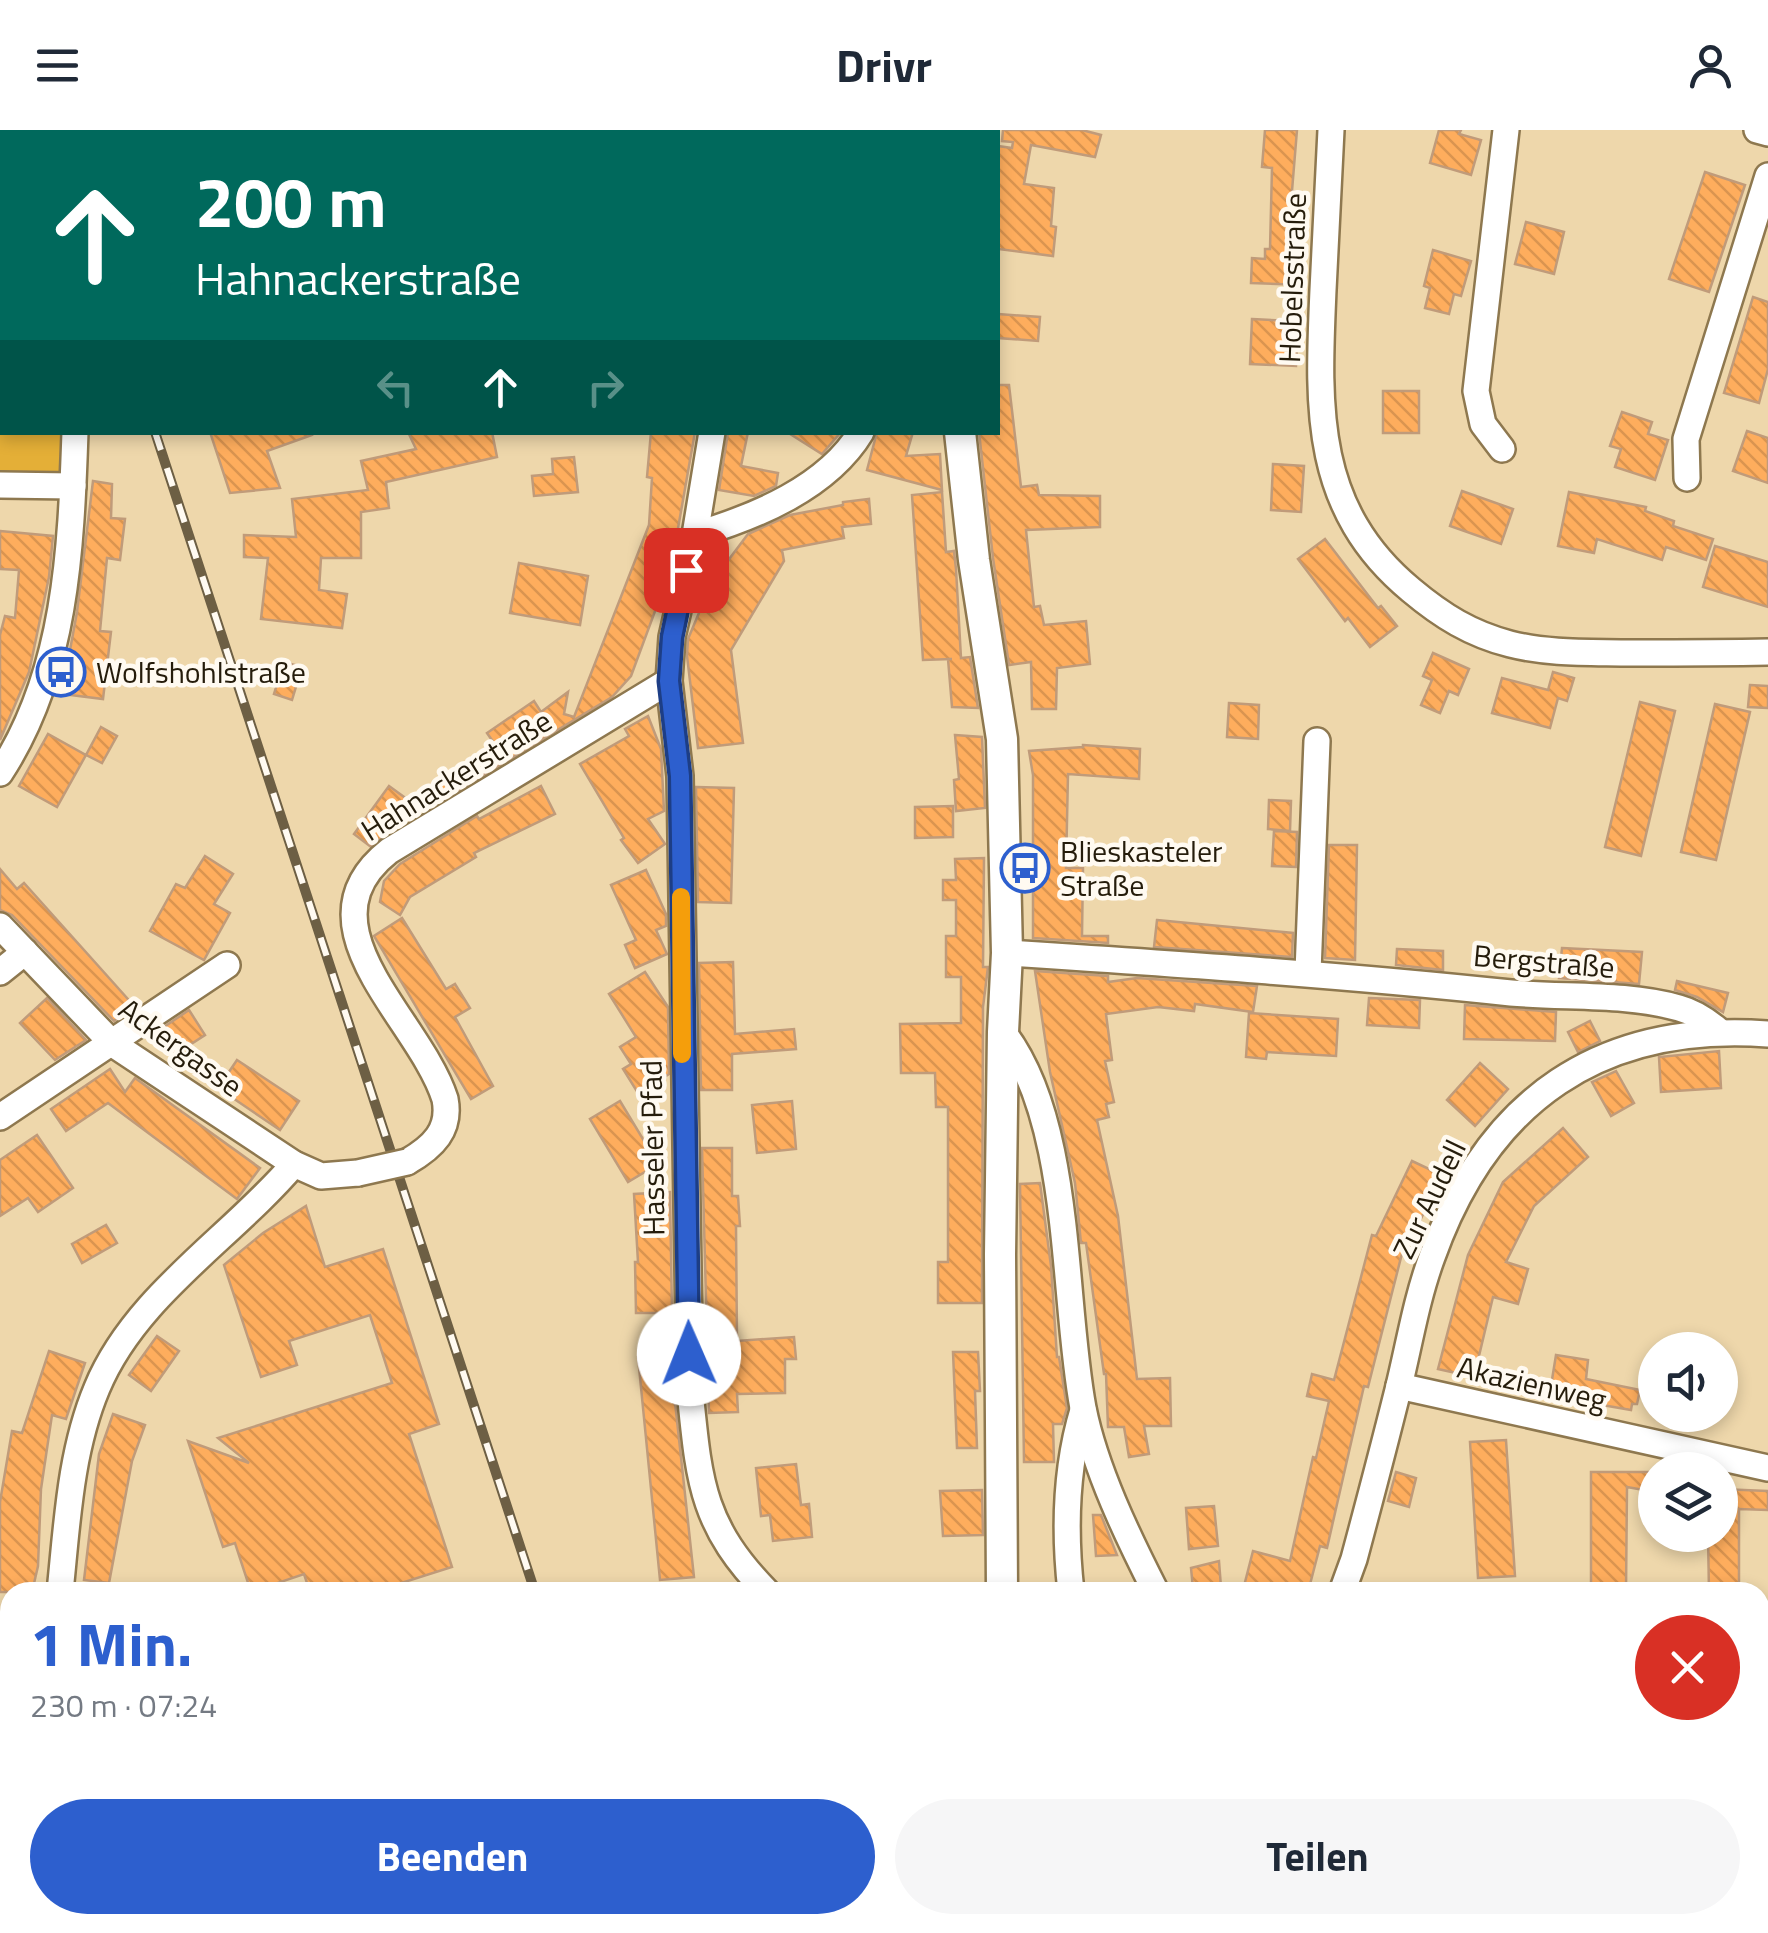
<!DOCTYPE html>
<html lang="de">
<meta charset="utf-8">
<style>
:root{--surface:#fff;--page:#f6f6f7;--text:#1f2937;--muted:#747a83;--accent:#2d5fce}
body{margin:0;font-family:"Titillium Web",sans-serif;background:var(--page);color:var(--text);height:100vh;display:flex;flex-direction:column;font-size:38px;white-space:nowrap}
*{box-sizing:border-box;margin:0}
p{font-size:32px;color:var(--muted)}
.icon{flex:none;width:55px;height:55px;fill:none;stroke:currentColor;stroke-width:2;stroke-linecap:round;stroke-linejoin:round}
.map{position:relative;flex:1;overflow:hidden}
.drawer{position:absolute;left:0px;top:1452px;width:1770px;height:352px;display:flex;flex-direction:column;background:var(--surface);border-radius:30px 30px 0 0;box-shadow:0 5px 15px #0003}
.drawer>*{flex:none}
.hud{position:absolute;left:0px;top:0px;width:1000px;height:305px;box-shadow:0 5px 15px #0003;background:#00695c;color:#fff;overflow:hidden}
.buttons{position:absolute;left:1638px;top:1202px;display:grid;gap:20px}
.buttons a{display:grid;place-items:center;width:100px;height:100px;border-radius:50%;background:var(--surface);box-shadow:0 5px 15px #0003;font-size:50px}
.pin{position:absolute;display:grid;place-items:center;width:85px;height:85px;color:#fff;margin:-42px;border-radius:20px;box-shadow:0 5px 15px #0006}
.me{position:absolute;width:110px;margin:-55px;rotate:359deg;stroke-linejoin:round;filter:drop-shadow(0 0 8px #0008)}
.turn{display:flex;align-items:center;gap:35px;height:210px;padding:0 30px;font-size:45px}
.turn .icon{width:130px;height:130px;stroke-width:2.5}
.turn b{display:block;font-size:70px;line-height:85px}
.lanes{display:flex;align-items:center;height:95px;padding:0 30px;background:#0003;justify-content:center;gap:50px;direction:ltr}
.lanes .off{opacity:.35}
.round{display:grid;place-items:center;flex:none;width:105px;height:105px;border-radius:52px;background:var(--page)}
.headline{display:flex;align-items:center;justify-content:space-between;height:170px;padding:0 30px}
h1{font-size:60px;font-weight:700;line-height:75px;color:var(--accent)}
.action{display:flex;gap:20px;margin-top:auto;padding:20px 30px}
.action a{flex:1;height:115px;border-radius:60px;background:var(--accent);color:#fff;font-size:40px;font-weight:700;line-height:115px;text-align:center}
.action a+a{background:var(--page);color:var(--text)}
header{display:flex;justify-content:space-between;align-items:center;height:130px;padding:0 30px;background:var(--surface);font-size:45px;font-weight:700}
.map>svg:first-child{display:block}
</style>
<header><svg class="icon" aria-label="menu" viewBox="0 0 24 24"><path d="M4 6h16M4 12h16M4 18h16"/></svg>Drivr<svg class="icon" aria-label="person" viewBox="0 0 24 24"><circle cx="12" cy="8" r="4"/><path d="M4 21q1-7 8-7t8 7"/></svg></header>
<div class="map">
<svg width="1768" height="1803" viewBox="0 0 1768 1803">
<defs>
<pattern id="forest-crowns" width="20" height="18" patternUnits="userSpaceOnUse" patternTransform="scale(2.5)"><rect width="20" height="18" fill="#e4af37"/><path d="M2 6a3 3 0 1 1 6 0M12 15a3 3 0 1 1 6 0" fill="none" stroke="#c3962f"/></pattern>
<pattern id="building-back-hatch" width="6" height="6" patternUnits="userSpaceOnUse" patternTransform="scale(2.5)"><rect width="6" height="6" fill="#fead5d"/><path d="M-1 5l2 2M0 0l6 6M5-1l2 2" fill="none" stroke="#da9450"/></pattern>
</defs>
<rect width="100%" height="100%" fill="#eed7ab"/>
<!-- built -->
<g fill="#e4c996">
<polygon points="10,1791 10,1795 519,1795 522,1803 0,1803 0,1795"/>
<polygon points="703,1795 941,1795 944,1803 707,1803"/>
</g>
<!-- green -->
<g fill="#e4af37">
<polygon points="0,255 2,302 64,303 63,349 0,344"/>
<polygon points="519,1795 703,1795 707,1803 522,1803"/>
</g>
<!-- forest -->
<polygon fill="url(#forest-crowns)" points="1760,1533 1768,1534 1768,1803 1403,1803 1403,1795 1760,1795"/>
<!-- building -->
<g fill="url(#building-back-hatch)" stroke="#c09b7a" stroke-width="2.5">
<polygon points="1003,0 1082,0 1101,5 1095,27 1031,15 1024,54 1054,58 1051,96 1056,97 1053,126 998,119 998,16 1012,18 1013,12 1002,11"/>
<polygon points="1265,0 1297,0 1292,61 1301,62 1302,155 1251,153 1252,128 1265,129 1265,119 1270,119 1272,38 1262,37"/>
<polygon points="1439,0 1461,0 1459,4 1481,10 1471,45 1430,33"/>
<polygon points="1705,42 1745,55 1709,162 1669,149"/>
<polygon points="1526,92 1564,102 1554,144 1515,134"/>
<polygon points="1433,120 1471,131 1461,166 1454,164 1449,184 1425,178 1430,158 1424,156"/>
<polygon points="1753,167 1768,172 1768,239 1759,273 1724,263"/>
<polygon points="998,184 1040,187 1038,211 998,208"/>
<polygon points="1252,189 1291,191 1290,201 1298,201 1296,236 1250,234"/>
<polygon points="998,255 1009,255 1021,357 1037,355 1039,365 1100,366 1100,397 1026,400 1034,477 1040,476 1044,495 1086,491 1090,534 1057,538 1056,579 1032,579 1031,532 1009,535 993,428 979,302 998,302"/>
<rect x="1383" y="261" width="36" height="42"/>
<polygon points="1622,282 1652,292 1648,304 1668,310 1655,350 1615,337 1621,319 1610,316"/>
<polygon points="1747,301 1768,308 1768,353 1733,341"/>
<polygon points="210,302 311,302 312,305 267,321 280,358 230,363"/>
<polygon points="408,302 492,302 497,327 386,352 389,378 361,382 361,428 321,428 319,460 347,464 342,498 261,489 268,428 244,427 244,405 296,407 292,369 368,360 361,331 416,319"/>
<polygon points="651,302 695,302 671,438 631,546 612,567 427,679 418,664 496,616 487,603 534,571 541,582 568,562 564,584 574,587 649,395 652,348 647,347"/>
<polygon points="728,302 748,302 741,336 778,343 776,356 754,366 719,360"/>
<polygon points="787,302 841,302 822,324"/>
<polygon points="877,302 913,302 906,326 940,324 942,360 867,340"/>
<polygon points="574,327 578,362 534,366 532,346 553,344 552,329"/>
<polygon points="1273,334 1304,336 1301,382 1271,380"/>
<polygon points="93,351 112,354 111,388 125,389 120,430 107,428 100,501 111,502 103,569 62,564 77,482"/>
<polygon points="1462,361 1513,379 1501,414 1450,396"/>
<polygon points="942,362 946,422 954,421 956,439 961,528 970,527 978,578 952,577 948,529 952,529 923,530 912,365"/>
<polygon points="1569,362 1646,377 1645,381 1674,391 1673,396 1713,409 1706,430 1666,417 1662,430 1597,409 1594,423 1558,416"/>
<polygon points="869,369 871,394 842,397 844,408 782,420 784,431 731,520 743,613 698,618 687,526 688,509 712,452 748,404 790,385 843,375 843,372"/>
<polygon points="0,401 53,406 49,447 29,542 0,610 0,505 5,486 15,488 19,440 0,439"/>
<polygon points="1325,409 1378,478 1381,476 1397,496 1370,517 1348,488 1345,491 1298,429"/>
<polygon points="1715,416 1768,432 1768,477 1703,457"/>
<polygon points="519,433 588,446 580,495 510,483"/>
<polygon points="1433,523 1469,539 1458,565 1449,561 1440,583 1421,575 1432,550 1423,546"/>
<polygon points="284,532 302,537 292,570 274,564"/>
<polygon points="1553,542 1574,548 1567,571 1558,568 1550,598 1492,583 1502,548 1548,560"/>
<polygon points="1750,555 1768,556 1768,578 1748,577"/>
<polygon points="1640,572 1675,581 1641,726 1605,717"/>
<polygon points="1229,573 1259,575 1258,609 1227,607"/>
<polygon points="1715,574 1750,582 1716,730 1681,722"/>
<polygon points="648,586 661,619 664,681 648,689 665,714 638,733 621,710 624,708 580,634 629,606 625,599"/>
<polygon points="101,597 117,606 102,633 86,625 57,677 19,656 48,604 86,625"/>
<polygon points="955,605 982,607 985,678 956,681 954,650 959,649"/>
<polygon points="1083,615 1140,619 1139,649 1068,644 1066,738 1083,738 1082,806 1108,806 1108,813 1033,808 1033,645 1029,621 1083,617"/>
<polygon points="389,656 411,672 388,703 371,717 354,704"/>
<polygon points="541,656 555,684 474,723 476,727 410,767 400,785 380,772 384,751 400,734 477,686 479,689"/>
<polygon points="696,657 734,658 731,773 698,772"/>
<polygon points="1269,670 1291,671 1290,701 1268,699"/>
<polygon points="953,676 953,707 915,708 915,677"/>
<polygon points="1274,701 1297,702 1296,737 1272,736"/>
<polygon points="1329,715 1357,715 1355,830 1325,828"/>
<polygon points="205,726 233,744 214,774 230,783 204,830 150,801 176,754 185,758"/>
<polygon points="984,728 983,837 988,837 983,877 982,1173 938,1173 938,1132 948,1132 948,977 936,977 935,943 901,943 900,894 961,893 961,847 946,847 946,806 956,806 956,770 943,770 943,750 956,750 955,729"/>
<polygon points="0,739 17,759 24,753 135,877 114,891 12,785 0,780"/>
<polygon points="646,740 666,784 666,796 656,800 667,824 635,838 625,815 636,810 611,755"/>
<polygon points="402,788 446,859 455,854 470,878 455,887 493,956 471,969 374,806"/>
<polygon points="1157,790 1293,803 1292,827 1154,817"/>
<polygon points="1562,818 1642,822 1639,854 1559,848"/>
<polygon points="1397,819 1443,821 1443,840 1396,835"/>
<polygon points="733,832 735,904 794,899 796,919 732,924 732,960 701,960 699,833"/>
<polygon points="1035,841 1108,846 1108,852 1137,848 1257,856 1253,882 1195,874 1194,881 1158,877 1106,884 1112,930 1105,931 1114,972 1106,974 1109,987 1097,990 1118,1086 1137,1249 1170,1248 1171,1296 1144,1296 1149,1324 1129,1327 1124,1297 1108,1297 1106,1244 1104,1244 1086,1113 1081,1113 1075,1053 1050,942"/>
<polygon points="645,842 668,877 669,944 638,963 623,939 631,934 620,917 636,907 609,864"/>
<polygon points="1677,851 1728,863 1723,882 1697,867 1675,860"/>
<polygon points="47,868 86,910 55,930 20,893"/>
<polygon points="1369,868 1420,870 1419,898 1367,895"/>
<polygon points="1465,875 1556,882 1555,911 1464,909"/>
<polygon points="189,880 205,905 174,925 158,901"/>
<polygon points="1249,883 1338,889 1336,926 1267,922 1266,929 1246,927"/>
<polygon points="1590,891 1600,911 1578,922 1568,902"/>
<polygon points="1719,921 1721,958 1661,962 1659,927"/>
<polygon points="237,930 299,971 280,1000 218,958"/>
<polygon points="1480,933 1508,959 1475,996 1447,970"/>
<polygon points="110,939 125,962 135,948 260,1038 237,1069 108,973 66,1001 51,979"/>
<polygon points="1616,941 1634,973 1611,986 1592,952"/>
<polygon points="620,971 658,1034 628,1052 590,989"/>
<polygon points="792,971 796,1019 757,1023 752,975"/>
<polygon points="1563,998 1588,1027 1534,1076 1506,1132 1528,1139 1518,1174 1493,1167 1474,1247 1438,1239 1468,1125 1503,1052"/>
<polygon points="37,1005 73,1058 38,1082 28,1068 0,1086 0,1030"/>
<polygon points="702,1018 732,1018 732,1066 738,1066 740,1096 736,1096 737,1211 794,1207 796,1229 785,1229 785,1263 737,1264 738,1282 709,1283"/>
<polygon points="1412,1031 1442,1045 1416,1099 1409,1096 1368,1257 1364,1256 1327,1418 1320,1416 1308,1462 1269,1462 1244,1456 1253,1421 1290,1431 1313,1327 1316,1328 1329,1271 1307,1266 1312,1244 1334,1250 1372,1105 1376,1106"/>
<polygon points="1040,1053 1051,1136 1057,1227 1059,1227 1067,1278 1062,1294 1053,1294 1054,1332 1024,1332 1020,1054"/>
<polygon points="670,1062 672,1183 636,1183 635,1132 638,1132 634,1064"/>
<polygon points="306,1076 325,1137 383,1119 439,1294 409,1304 452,1437 373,1462 310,1462 304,1444 251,1462 235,1413 223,1417 188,1311 249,1333 218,1308 392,1253 370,1185 289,1211 297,1235 261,1247 224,1135 263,1103"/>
<polygon points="106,1095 117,1113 82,1133 72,1114"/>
<polygon points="157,1206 179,1221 151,1261 129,1245"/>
<polygon points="49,1221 85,1233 66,1289 52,1285 41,1359 38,1436 32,1462 0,1462 0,1372 12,1301 22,1303"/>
<polygon points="953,1222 978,1222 980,1261 975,1261 977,1318 957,1318"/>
<polygon points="673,1223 674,1263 694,1447 660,1450 638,1227"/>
<polygon points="1556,1225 1588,1230 1586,1249 1640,1260 1637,1274 1632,1274 1631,1280 1602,1275 1603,1270 1550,1262"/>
<polygon points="113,1284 145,1295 132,1331 109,1453 84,1450 99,1324"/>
<polygon points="1506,1310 1515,1446 1478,1448 1470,1312"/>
<polygon points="796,1334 801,1375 809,1374 812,1407 773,1411 770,1385 761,1386 756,1338"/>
<polygon points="1396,1342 1416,1348 1409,1377 1388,1371"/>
<polygon points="1591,1342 1655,1342 1655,1362 1627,1357 1626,1462 1591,1462"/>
<polygon points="1720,1359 1768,1361 1768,1380 1739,1379 1739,1462 1709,1462 1708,1405 1720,1405"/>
<polygon points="982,1360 983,1405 943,1406 940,1361"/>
<polygon points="1214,1376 1218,1416 1189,1419 1186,1378"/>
<polygon points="1093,1385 1101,1385 1117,1425 1096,1426"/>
<polygon points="1219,1431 1221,1457 1193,1459 1191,1438"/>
</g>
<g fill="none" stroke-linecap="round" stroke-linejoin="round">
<!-- minor casing -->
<g stroke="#8e784f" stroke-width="30">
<g id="minor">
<polyline points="10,0 11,2"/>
<polyline points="586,0 588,2"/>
<path d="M1331,0C1328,53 1326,107 1323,160C1318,276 1312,378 1411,460C1442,486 1471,504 1510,514C1549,524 1591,522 1631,523C1677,523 1722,523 1768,522"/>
<polyline points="1757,0 1768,3"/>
<polyline points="373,2 376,0"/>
<polyline points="0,239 2,239"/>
<path d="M712,302L695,405L672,507L669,551L680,646L690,1261C699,1350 701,1395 767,1462"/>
<polyline points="1502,319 1483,294 1476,261 1506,0"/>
<polyline points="1687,348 1686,309 1768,46"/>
<polyline points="0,355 73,356"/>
<path d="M695,405C755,387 827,358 861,302"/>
<path d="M0,643C66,543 71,420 75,302"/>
<polyline points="0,796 113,914 294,1034 321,1046 358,1043"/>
<path d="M1007,823C1176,834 1343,845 1511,863C1566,868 1625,863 1679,878C1694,882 1706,890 1718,900"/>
<polyline points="0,842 25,822"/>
<polyline points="1308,842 1317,611"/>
<path d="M1003,902C1073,992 1062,1167 1083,1278C1095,1339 1128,1407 1156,1462"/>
<polyline points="0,987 227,835"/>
<path d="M407,1032C433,1017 451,1000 445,969C420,889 294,796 389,721L669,551"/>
<polyline points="1399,1256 1768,1338"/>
<path d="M60,1462C67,1395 70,1322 97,1258C135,1166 231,1108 294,1034"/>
<path d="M1071,1462C1064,1400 1065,1340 1083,1280"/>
<path d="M1342,1462L1354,1429C1369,1373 1384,1316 1398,1260C1409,1216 1416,1170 1432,1127C1488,969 1601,892 1768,904"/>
<polyline points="0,1595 10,1600"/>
<polyline points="0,1642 10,1623"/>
<polyline points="961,1795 964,1803"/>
</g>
</g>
<!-- major casing -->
<g stroke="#8e784f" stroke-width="35">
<g id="major">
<polyline points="963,2 964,0"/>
<polyline points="960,302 974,430 1002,609 1007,823 1003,902 1000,1124 1002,1462"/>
<polyline points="1116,1795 1119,1803"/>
</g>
</g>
<!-- minor -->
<use href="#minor" stroke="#fff" stroke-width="25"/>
<!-- major -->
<use href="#major" stroke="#fff" stroke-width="30"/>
<!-- rail casing -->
<g stroke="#6d5f44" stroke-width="10">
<g id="rail">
<polyline points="42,0 43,2"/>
<polyline points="155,302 535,1462"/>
<polyline points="633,1795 636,1803"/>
</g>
</g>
<!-- rail -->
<use href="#rail" stroke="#fffaf1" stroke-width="6" stroke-dasharray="19" stroke-linecap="butt"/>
<!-- minor-bridge casing -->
<g stroke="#8e784f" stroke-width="30" stroke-linecap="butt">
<polyline id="minor-bridge" points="358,1043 407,1032"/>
</g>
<!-- minor-bridge -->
<use href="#minor-bridge" stroke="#fff" stroke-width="25"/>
</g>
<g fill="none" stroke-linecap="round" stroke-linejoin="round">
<!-- route casing -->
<g stroke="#1d3e86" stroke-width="25">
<polyline id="route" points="686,440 672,507 669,551 680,646 689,1224"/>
</g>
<!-- route -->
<use href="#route" stroke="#2d5fce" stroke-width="18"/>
<!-- slow -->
<polyline stroke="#f59e0b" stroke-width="18" points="681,767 682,924"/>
</g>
<!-- icons -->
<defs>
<g id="bus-ring" transform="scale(2.5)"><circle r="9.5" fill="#fffaf1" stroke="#2d5fce" stroke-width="1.5"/><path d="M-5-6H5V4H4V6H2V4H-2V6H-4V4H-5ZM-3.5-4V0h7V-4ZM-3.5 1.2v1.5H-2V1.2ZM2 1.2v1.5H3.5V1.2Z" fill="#2d5fce"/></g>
</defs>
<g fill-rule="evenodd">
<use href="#bus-ring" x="61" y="542"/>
<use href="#bus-ring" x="1025" y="738"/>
</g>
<g text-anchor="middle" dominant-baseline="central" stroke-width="9" stroke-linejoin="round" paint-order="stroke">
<!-- street labels -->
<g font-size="30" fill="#251c0b" stroke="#fffaf1">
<text transform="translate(1292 148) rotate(-88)">Hobelsstraße</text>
<text transform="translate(456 645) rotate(-32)">Hahnackerstraße</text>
<text transform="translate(1544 831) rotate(5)">Bergstraße</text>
<text transform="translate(181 917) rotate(36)">Ackergasse</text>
<text transform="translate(652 1018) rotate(-91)">Hasseler Pfad</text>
<text transform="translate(1429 1069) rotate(-64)">Zur Audell</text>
<text transform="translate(1532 1253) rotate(13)">Akazienweg</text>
</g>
<!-- poi labels -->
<g font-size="30" fill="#251c0b" stroke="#fffaf1" text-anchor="start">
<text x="96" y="542">Wolfshohlstraße</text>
<text x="1060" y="721">Blieskasteler<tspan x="1060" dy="34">Straße</tspan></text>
</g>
</g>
</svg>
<div class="buttons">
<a><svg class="icon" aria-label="sound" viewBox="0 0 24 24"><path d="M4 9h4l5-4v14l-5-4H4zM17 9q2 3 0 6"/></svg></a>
<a><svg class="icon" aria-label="layers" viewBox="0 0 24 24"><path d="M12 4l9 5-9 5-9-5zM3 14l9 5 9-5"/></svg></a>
</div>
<div class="pin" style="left:686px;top:440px;background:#d93025"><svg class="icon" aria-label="arrive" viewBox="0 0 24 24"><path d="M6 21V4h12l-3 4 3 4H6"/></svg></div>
<svg class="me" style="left:689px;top:1224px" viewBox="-20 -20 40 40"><circle r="19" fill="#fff"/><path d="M0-13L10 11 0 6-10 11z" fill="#2d5fce"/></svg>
<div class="hud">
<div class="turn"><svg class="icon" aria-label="ahead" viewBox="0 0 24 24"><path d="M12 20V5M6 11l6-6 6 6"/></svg><div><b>200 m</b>Hahnackerstraße</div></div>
<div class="lanes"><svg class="icon off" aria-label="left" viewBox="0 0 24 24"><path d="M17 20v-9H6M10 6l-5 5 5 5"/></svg><svg class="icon" aria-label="ahead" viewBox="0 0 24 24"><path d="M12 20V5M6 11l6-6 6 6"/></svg><svg class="icon off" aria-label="right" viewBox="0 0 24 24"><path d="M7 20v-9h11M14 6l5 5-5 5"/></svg></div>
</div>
<section class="drawer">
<div class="headline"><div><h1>1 Min.</h1><p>230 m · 07:24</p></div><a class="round" style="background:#d93025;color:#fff"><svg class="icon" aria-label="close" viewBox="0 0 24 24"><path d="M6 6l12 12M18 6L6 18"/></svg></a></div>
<div class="action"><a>Beenden</a><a>Teilen</a></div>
</section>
</div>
